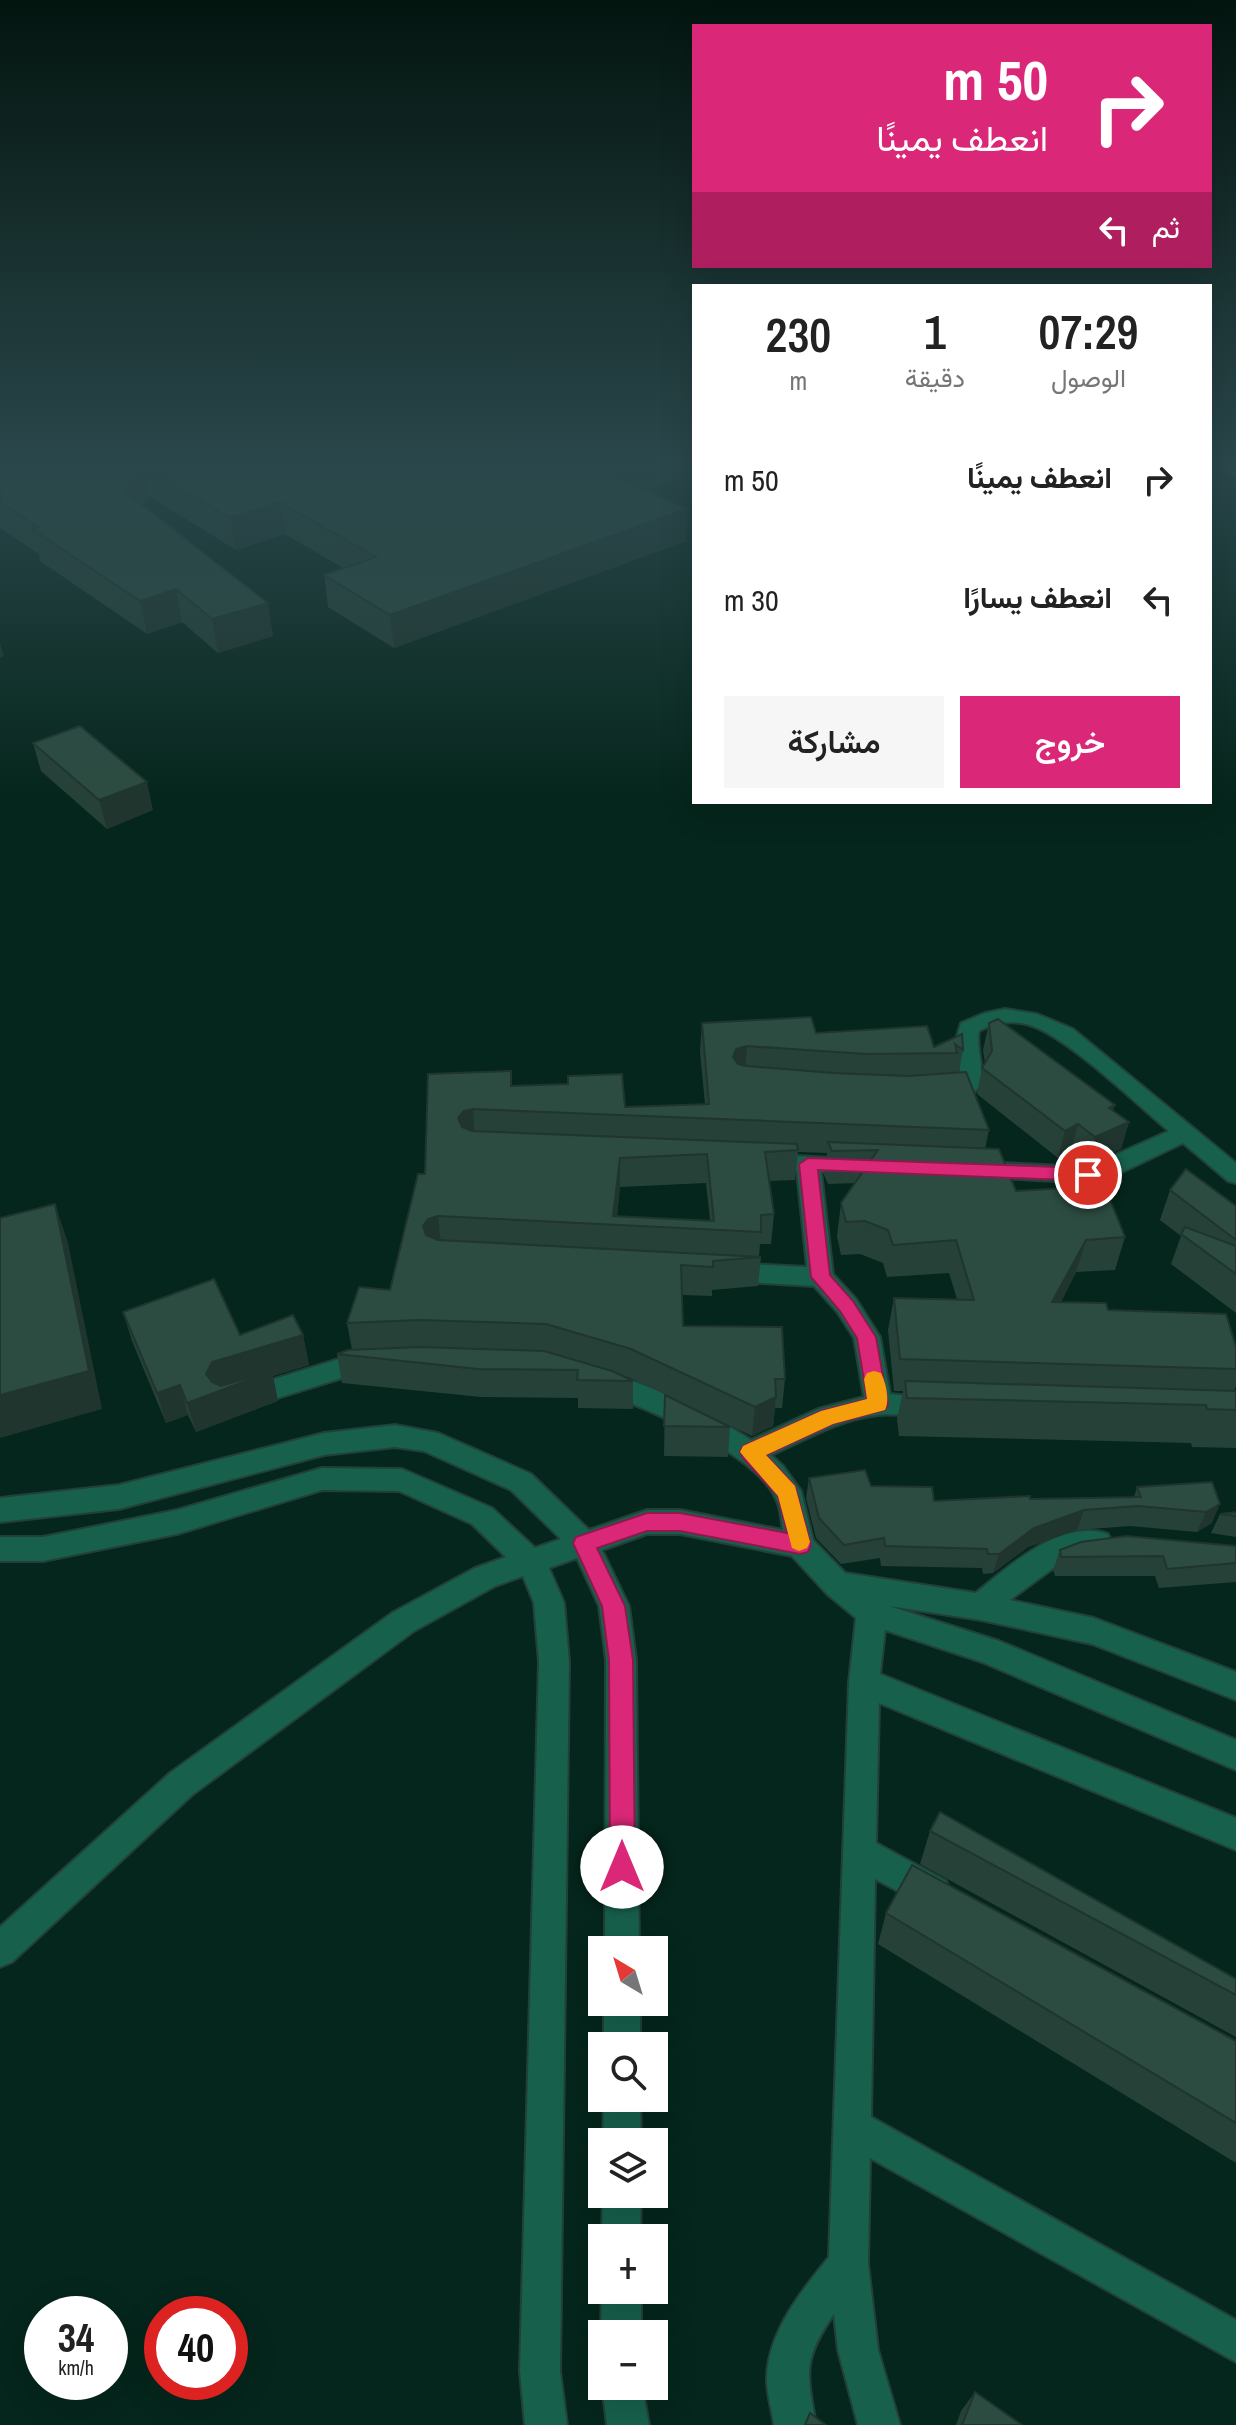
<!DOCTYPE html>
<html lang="ar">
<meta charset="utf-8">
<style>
:root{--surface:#fff;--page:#f6f6f6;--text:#222;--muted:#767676;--accent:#db2777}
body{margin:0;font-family:"Archivo Narrow",Vazirmatn,sans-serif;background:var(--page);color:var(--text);direction:rtl;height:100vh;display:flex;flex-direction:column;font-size:30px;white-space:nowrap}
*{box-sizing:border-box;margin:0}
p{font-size:26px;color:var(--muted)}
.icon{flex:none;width:44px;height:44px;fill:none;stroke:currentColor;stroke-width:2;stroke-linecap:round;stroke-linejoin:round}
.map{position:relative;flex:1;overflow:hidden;direction:ltr}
.sheet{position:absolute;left:692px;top:284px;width:520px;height:520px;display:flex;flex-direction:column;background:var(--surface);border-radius:0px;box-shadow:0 8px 32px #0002;direction:rtl}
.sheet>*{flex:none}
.guide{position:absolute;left:692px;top:24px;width:520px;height:244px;border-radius:0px;box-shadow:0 8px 32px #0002;direction:rtl;background:#db2777;color:#fff;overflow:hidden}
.needle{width:52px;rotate:322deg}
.controls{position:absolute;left:588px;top:1936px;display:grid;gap:16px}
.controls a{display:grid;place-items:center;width:80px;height:80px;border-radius:0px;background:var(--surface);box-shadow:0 8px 32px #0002;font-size:40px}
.speed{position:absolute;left:24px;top:2296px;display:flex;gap:16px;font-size:40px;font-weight:700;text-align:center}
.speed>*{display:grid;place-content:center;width:104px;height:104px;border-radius:50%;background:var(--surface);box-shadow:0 8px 32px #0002;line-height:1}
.speed small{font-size:20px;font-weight:400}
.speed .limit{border:12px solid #d22;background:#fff;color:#111}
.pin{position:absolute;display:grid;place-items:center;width:68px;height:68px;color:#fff;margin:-34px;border:4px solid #fff;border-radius:50%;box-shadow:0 2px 8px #0007}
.me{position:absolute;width:88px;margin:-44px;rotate:0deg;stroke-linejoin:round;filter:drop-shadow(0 0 6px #0008)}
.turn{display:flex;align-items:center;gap:28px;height:168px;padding:0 32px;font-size:36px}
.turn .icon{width:104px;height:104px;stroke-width:2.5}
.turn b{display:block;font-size:56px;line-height:68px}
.then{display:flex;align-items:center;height:76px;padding:0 32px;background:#0003;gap:16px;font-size:30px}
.eta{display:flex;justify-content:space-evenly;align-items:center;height:136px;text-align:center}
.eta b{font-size:48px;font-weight:600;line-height:56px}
.button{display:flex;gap:16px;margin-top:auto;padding:16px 32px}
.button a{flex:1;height:92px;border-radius:0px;background:var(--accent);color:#fff;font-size:32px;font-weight:600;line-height:92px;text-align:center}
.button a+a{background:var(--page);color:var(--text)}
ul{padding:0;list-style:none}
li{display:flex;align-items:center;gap:24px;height:120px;padding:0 32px}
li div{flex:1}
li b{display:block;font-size:30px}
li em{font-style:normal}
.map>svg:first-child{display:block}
</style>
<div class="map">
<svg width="1236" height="2425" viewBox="0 0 1236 2425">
<rect width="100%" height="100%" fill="#05261c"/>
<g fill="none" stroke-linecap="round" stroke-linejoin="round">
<!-- minor casing -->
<g stroke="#224037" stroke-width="4">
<g id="minor">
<path d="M1005,1009L1037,1014L1073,1029L1236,1163V1183L1228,1181L1183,1143L1114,1176L1088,1183L968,1176L964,1170L968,1164L976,1162L1088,1167L1169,1131C1136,1104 1064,1033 1026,1024C1009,1020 994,1023 979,1031C974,1056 997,1090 961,1098C952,1100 944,1101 935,1098L932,1093L935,1088L954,1084L961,1079L956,1039L961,1023L985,1013Z"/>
<path d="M764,1154L863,1160L867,1166L863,1172H821L833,1274L856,1299L880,1337L890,1394L940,1399L944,1406L940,1413C920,1420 899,1412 878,1415C840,1419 805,1440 771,1455L783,1466L801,1491L813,1540L845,1573L976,1593C1009,1566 1061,1518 1108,1534L1112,1543L1108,1552L1059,1564L1010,1600L1094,1618L1236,1672V1700L1092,1644L981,1620L889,1606L999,1641L1236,1740V1770L982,1662L885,1630L880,1674L1236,1818V1850L879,1703L876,1843L946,1881L951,1893L946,1905L934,1910L875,1879L871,2117L1236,2320V2362L870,2158L868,2264L878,2350L900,2425H858L838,2350L834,2314C802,2360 807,2373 816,2425H774C772,2409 766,2392 767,2376C769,2331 802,2290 829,2257L849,1682L856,1618L827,1594L792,1556L680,1534H647L602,1550L629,1606L636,1660L639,1950H605L606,1660L599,1606L577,1558L549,1568L564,1603L569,1662L560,2371L567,2425H525L520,2371L539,1662L534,1603L523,1576L495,1586L414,1631L192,1795L12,1962L0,1967V1927L170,1773L392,1613L475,1568L506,1557L472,1524L399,1491L322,1490L177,1534L43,1561H0V1537H43L177,1510L322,1468L402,1469L492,1508L535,1548L561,1539L511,1490L424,1451L395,1447L324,1455L119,1509L0,1522V1498L119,1485L324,1433L395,1425L438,1433L531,1474L589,1530L647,1510H680L783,1530C781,1520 781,1508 776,1499C755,1451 641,1406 593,1389L589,1382L593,1375C621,1366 724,1422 751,1440L818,1409L864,1397L854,1338L838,1313L814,1286L727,1281L718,1278L715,1272L718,1266L727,1263L807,1267L797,1171L756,1168L752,1162L756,1156Z"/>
<polygon points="372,1354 381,1357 385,1364 381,1371 352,1375 245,1408 236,1405 232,1398 236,1391 245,1388 352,1355"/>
<rect x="604" y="2002" width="36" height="44"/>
<polygon points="604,2098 640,2098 641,2142 603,2142"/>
<polygon points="603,2194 641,2194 640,2238 602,2239"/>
<polygon points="602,2288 641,2290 641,2334 602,2334 602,2337 601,2334"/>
<polygon points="602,2385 642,2386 649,2425 607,2425"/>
</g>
</g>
<!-- highway casing -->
<g stroke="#224037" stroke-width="4">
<polygon id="highway" points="1216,461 1230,461 1236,466 1236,477"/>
</g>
<!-- minor -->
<use href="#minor" fill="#17604c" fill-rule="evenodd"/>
<!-- highway -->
<use href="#highway" fill="#4cae8f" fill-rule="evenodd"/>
</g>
<!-- wall -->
<g fill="#264138" fill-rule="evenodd">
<polygon points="0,461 672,461 672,481 645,490 687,509 686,541 394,648 328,607 324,575 343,568 285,534 236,550 149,496 142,505 273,636 218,653 182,622 147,634 40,561 39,554 0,528"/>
<polygon points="33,743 153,810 107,829 41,771"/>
<path d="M702,1023L816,1033L934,1047L962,1034L963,1050L959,1072L989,1130L985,1149L1016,1191L1125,1237L1115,1270L1076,1272L1061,1302L1108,1310L1236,1347V1386L1234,1391H1236V1448L1192,1447L1191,1443L899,1436L897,1419L903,1391H894L888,1330L894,1298L957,1299L949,1273L887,1277L883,1263L860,1254L841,1255L837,1236L841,1203L855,1183L828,1184L824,1175L827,1153L798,1152L795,1180L769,1181L774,1214L771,1244H760L759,1257H761L758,1286L712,1290V1296L682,1295L683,1326L785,1379L782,1408H775L773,1426L752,1436L631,1378L621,1375L633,1381V1409L578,1408V1398L481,1397L342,1383L337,1354L352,1350L347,1323L390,1290L425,1174L428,1074L512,1086L625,1107L705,1104L700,1052ZM706,1183L710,1220L617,1217L620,1187Z"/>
<polygon points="989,1023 1115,1105 1113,1110 1129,1122 1121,1149 1087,1164 1071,1151 1058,1158 977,1094 982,1068 985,1063 983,1050"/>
<polygon points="1170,1190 1236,1206 1236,1313 1171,1264 1181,1236 1160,1220"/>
<polygon points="123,1312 240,1335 303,1335 309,1365 273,1376 278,1401 196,1432 188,1415 166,1423 132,1341"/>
<polygon points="665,1395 730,1427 728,1457 664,1456"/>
<polygon points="809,1478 871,1486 934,1501 1134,1497 1137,1487 1212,1482 1212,1523 1197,1532 1130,1526 1077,1530 1028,1547 993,1573 983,1574 982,1568 881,1566 880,1558 841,1564 816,1538 806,1498"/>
<polygon points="1236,1512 1236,1537 1211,1533 1220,1514"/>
<polygon points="1236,1546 1236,1582 1159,1588 1155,1576 1055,1576 1053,1570 1060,1550"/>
<polygon points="930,1831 1236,1979 1236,2037 920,1864"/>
<polygon points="886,1913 1236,2041 1236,2163 878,1944"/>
<polygon points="975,2392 1022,2425 956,2425 961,2411"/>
</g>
<!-- shaded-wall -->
<g fill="#1f352e">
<polygon points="640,461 672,461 672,481 606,502 605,471"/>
<polygon points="143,465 149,496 130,522 124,491"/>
<polygon points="280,502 285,534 236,550 230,518"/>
<polygon points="687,509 686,541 394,648 390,615"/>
<polygon points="176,589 182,622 147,634 140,601"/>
<polygon points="268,603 273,636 218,653 212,619"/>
<polygon points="0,644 4,656 0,658"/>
<polygon points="147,782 153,810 107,829 99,800"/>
<polygon points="747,1046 745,1075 733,1057 736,1049"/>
<polygon points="1115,1105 1107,1131 1129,1122 1121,1149 1087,1164 1095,1137 1109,1108"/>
<polygon points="473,1109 475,1138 466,1140 458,1118 464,1111"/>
<polygon points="1078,1124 1071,1151 1058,1158 1065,1131"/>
<polygon points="620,1158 620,1187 616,1225 613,1216"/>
<polygon points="55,1204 68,1243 102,1409 0,1438 0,1395"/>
<polygon points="438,1216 441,1245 431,1248 423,1226 428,1219"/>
<polygon points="1086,1240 1076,1272 1044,1334 1052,1302"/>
<polygon points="303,1335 309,1365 273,1376 278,1401 196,1432 187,1403 212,1362"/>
<polygon points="180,1385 188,1415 166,1423 157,1393"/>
<polygon points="776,1397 773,1426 752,1436 755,1407"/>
<polygon points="1220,1504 1212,1523 1197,1532 1206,1512"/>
<polygon points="1084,1510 1077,1530 1028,1547 993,1573 999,1554 1034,1528"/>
</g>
<!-- building -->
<g fill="#2c4c41" stroke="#1f352e" stroke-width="2" fill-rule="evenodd">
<polygon points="0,461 640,461 605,471 687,509 390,615 324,575 376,557 280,502 230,518 143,465 124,491 268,603 212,619 176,589 140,601 32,529 38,527 0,502"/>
<polygon points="80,726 147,782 99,800 33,743"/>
<path d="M811,1017L816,1033L927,1026L934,1047L962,1034L963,1050L955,1044L957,1053L866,1054L747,1046L736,1049L733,1057L738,1064L746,1066L833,1073L908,1076L966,1072L989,1130L473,1109L464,1111L458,1118L462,1127L472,1131L797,1144L798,1150L765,1152L774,1214L761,1215V1232L438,1216L428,1219L423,1226L426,1235L438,1240L761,1257L713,1261V1267L681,1265L683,1326L782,1327L785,1379H775L776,1397L755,1407L631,1349L546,1324L420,1320L347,1323L359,1287L390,1290L418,1174H425L428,1074L511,1071V1086L568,1084V1076L622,1074L625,1107L709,1104L702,1023ZM707,1154L714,1221L613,1216L620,1158Z"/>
<polygon points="998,1019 1115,1105 1109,1108 1129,1122 1095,1137 1078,1124 1065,1131 982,1068 992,1051 989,1023"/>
<polygon points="828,1142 999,1149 1016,1191 1082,1187 1109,1197 1125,1237 1086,1240 1052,1302 1106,1303 1108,1310 1226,1314 1236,1347 1236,1369 900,1359 894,1298 974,1300 956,1240 893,1245 888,1230 865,1221 846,1222 841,1203 878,1150 832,1151"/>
<polygon points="1186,1169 1236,1206 1236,1240 1170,1190"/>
<polygon points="55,1204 89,1371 0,1395 0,1218"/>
<polygon points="1185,1227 1236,1246 1236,1274 1181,1234"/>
<polygon points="214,1279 240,1335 293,1315 303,1335 212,1362 206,1374 212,1382 221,1386 272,1371 187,1403 180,1385 157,1393 123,1312"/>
<polygon points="420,1347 544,1351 612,1371 633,1381 577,1380 578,1370 478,1369 337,1354 348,1350"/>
<polygon points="905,1381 1236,1391 1236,1410 1207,1409 1206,1405 907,1398"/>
<polygon points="665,1395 730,1427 664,1426"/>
<polygon points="865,1470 871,1486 932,1487 934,1501 1030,1496 1030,1499 1141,1497 1137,1487 1212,1482 1220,1504 1206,1512 1138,1506 1084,1510 1034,1528 999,1554 988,1554 987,1549 885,1546 884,1538 844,1545 819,1518 809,1478"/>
<polygon points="1236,1512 1236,1516 1220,1514"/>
<polygon points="1126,1536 1236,1546 1236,1563 1167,1569 1163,1556 1061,1557 1060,1550 1081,1542"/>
<polygon points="940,1812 1236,1979 1236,1995 930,1831"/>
<polygon points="912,1865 1236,2041 1236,2123 886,1913"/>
<polygon points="975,2392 1022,2425 962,2425"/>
<polygon points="810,2413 826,2425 805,2425"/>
</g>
<!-- sky -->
<linearGradient id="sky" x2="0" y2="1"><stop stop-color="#03150f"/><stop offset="0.58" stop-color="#2a474b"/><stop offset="1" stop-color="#2a474b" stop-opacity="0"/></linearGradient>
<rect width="1236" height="800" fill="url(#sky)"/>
<!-- route -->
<polygon fill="#db2777" stroke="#8e194d" stroke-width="2" points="808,1158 1088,1168 1096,1175 1088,1181 818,1170 830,1275 853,1301 876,1337 888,1404 885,1410 833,1424 766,1455 795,1486 811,1545 808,1552 800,1554 680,1531 647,1531 597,1548 625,1606 633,1660 635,1867 631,1876 622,1880 613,1876 610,1867 609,1660 602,1606 573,1543 576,1537 647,1513 680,1513 787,1533 778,1496 743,1458 740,1452 743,1446 821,1411 867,1399 857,1338 840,1311 811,1277 799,1164"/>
<!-- slow -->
<path fill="#f59e0b" d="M874,1371L881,1373C886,1383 890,1400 885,1410L833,1424L766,1455L795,1486L810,1542L807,1548L799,1551L792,1548L778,1496L740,1452L743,1446L821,1411L867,1399L864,1379L867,1373Z"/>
</svg>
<div class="controls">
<a><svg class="needle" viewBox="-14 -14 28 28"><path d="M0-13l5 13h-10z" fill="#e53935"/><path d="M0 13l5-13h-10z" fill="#767676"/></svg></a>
<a><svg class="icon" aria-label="search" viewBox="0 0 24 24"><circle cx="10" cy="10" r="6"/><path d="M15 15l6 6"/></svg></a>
<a><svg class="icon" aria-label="layers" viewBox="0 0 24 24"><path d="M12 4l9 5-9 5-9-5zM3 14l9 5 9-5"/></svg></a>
<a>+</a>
<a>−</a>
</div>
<div class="speed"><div>34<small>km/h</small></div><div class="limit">40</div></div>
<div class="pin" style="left:1088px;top:1175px;background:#d93025"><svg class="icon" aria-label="arrive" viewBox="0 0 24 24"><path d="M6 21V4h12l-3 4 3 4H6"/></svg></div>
<svg class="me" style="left:622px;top:1867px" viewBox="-20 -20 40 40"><circle r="19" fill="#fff"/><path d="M0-13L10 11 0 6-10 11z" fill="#db2777"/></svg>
<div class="guide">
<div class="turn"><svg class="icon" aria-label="right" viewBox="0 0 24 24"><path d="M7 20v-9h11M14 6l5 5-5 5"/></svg><div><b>50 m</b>انعطف يمينًا</div></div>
<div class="then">ثم<svg class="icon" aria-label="left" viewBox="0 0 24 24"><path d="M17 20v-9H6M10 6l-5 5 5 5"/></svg></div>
</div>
<section class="sheet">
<div class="eta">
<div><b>07:29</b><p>الوصول</p></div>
<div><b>1</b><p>دقيقة</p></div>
<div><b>230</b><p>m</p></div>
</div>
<ul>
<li><svg class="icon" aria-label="right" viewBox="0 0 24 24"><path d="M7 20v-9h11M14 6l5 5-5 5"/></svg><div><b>انعطف يمينًا</b></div><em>50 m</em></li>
<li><svg class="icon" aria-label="left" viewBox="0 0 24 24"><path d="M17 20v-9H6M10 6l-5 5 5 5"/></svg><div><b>انعطف يسارًا</b></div><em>30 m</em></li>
</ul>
<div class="button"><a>خروج</a><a>مشاركة</a></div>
</section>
</div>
